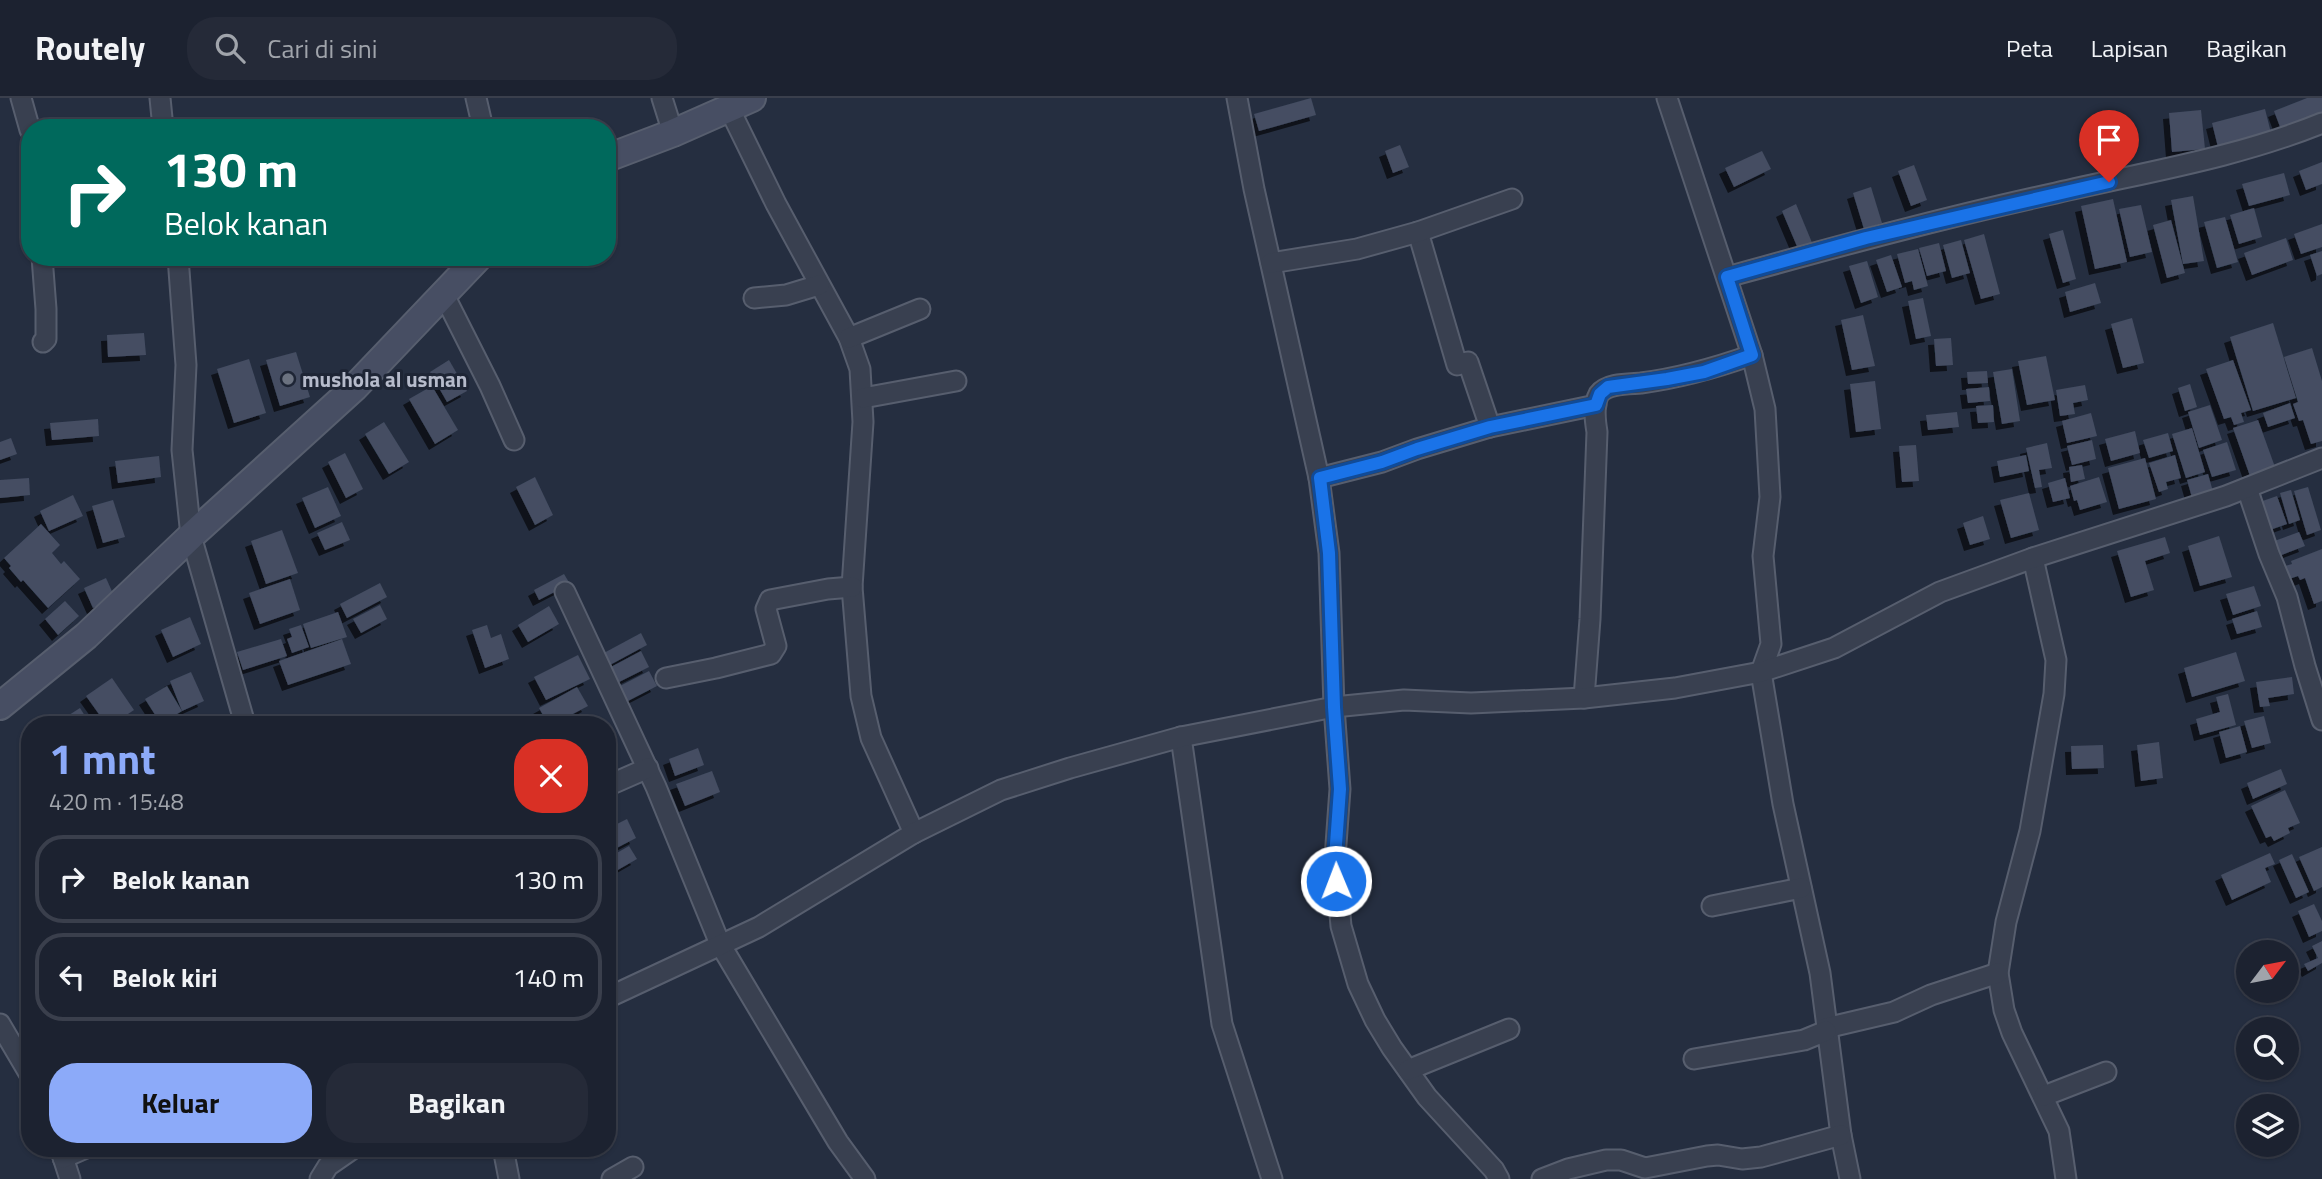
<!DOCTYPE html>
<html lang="id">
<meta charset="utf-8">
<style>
:root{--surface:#1c2230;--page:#252a38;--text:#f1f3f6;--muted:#a0a4ab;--line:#3a3f4c;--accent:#8caaf9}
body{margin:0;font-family:"Titillium Web",sans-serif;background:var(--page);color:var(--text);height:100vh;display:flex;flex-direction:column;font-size:26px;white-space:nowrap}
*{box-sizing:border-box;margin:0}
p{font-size:23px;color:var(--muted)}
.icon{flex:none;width:38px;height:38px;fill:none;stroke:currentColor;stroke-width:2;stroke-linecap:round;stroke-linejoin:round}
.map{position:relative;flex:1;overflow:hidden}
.sheet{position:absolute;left:21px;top:618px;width:595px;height:441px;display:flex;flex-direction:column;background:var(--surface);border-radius:28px;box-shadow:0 2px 5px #0004,0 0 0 2px var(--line)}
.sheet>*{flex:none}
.top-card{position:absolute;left:21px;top:21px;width:595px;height:147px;border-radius:28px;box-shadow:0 2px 5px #0004,0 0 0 2px var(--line);background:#00695c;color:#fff;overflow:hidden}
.needle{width:46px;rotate:58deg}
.controls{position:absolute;left:2236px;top:842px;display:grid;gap:14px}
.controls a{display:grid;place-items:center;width:63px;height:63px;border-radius:50%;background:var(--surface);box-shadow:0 2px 5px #0004,0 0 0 2px var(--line);font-size:35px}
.pin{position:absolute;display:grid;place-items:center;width:60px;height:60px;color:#fff;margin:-72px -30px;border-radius:50% 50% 50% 0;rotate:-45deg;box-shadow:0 0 7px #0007}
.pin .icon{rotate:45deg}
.me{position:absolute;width:77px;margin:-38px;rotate:359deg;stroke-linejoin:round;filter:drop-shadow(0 0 5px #0008)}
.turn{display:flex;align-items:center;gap:24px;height:147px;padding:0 28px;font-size:32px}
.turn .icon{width:91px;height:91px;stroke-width:2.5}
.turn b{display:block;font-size:49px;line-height:60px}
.round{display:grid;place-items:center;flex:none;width:74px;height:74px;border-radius:28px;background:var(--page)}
.overview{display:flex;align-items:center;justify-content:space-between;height:119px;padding:0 28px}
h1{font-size:42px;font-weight:700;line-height:52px;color:var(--accent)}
.button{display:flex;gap:14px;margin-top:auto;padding:14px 28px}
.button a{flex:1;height:80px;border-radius:28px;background:var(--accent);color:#111;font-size:28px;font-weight:700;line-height:80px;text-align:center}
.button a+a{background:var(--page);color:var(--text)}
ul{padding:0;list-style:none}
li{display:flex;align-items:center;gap:21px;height:88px;margin:0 14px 10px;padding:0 14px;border:4px solid var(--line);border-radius:28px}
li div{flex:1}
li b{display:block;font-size:26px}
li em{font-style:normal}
header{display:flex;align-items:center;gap:42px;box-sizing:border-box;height:98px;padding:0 35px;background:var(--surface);border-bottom:2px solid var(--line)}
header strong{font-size:33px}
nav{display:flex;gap:38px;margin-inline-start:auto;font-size:24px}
.search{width:490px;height:63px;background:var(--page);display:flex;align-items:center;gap:18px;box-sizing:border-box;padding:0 24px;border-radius:28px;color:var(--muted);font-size:26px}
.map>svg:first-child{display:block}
</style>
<header>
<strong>Routely</strong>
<div class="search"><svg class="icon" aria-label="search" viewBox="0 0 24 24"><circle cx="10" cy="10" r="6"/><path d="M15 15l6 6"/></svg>Cari di sini</div>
<nav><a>Peta</a><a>Lapisan</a><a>Bagikan</a></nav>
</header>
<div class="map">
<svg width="2322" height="1081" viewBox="0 0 2322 1081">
<defs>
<filter id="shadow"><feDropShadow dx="-6" dy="6" stdDeviation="0" flood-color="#0009"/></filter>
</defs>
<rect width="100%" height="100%" fill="#252e40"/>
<!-- building -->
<g fill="#444d62" filter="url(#shadow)">
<polygon points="1311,0 1316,17 1259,33 1254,16"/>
<polygon points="2307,0 2322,0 2322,19 2282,34 2274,13"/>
<polygon points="2265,11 2271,35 2218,49 2212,25"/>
<polygon points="2201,12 2205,51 2172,54 2169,15"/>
<polygon points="1400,47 1409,69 1393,75 1385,53"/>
<polygon points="1762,53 1771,71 1734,89 1725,70"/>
<polygon points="2322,64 2322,86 2306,92 2299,73"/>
<polygon points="1914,67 1927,102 1911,108 1898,73"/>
<polygon points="2284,75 2290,97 2249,108 2242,86"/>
<polygon points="1871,89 1882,125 1864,131 1853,95"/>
<polygon points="2193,98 2204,163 2183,166 2171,102"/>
<polygon points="2113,101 2127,164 2095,171 2081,108"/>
<polygon points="1796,106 1813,147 1799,153 1782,113"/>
<polygon points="2141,107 2152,154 2130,159 2119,111"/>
<polygon points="2254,110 2262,139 2239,146 2230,117"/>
<polygon points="2225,119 2238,164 2217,170 2204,124"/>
<polygon points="2171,122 2185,175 2167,180 2153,127"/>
<polygon points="2322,126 2322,149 2301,156 2294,136"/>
<polygon points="2063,132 2076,181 2063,185 2049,136"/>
<polygon points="1984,136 2000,196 1981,201 1964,142"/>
<polygon points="2286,140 2293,162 2252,177 2244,155"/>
<polygon points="1961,142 1970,175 1952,180 1943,147"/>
<polygon points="1939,145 1946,173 1927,178 1919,150"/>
<polygon points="1918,151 1928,188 1914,192 1912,183 1905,185 1897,156"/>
<polygon points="2322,153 2322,176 2317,178 2310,157"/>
<polygon points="1891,157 1902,189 1887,194 1876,162"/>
<polygon points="1867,163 1878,199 1861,205 1849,168"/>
<polygon points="2095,185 2101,205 2070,214 2065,194"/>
<polygon points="1923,200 1931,238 1916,241 1908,203"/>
<polygon points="1863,217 1875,268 1852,272 1841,222"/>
<polygon points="2132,220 2144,265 2123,270 2111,226"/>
<polygon points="2273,225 2296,300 2253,313 2230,239"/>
<polygon points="144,235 146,257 108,259 107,237"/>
<polygon points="1951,240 1953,267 1936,268 1934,241"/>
<polygon points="2312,250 2322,283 2322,343 2311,346 2303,322 2299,323 2293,306 2298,304 2284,259"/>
<polygon points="296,254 310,299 280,308 266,262"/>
<polygon points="2046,258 2055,302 2027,307 2018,263"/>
<polygon points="249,261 266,315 234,325 217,271"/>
<polygon points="449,262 467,293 447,304 430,274"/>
<polygon points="2233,262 2251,312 2241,315 2244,324 2234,327 2231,319 2224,321 2206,271"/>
<polygon points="2012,271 2020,323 2002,326 1993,274"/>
<polygon points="1987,273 1988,285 1968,286 1967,274"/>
<polygon points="1875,283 1881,331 1856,334 1850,286"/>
<polygon points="2190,286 2197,309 2185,313 2178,290"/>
<polygon points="2085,287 2088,302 2073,305 2075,316 2060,318 2056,292"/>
<polygon points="432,288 458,332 435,346 409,301"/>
<polygon points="1989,289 1990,303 1968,305 1966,291"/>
<polygon points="2290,305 2295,320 2268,329 2263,315"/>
<polygon points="1993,307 1994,324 1978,325 1976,308"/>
<polygon points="2210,307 2222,342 2199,350 2188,314"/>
<polygon points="1957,314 1959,329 1928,332 1926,317"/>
<polygon points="2091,315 2097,338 2067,345 2062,323"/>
<polygon points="98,321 99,338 52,342 50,325"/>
<polygon points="2258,322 2275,369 2250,378 2233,330"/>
<polygon points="384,324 409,364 389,376 365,336"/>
<polygon points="2192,330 2205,374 2186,380 2172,336"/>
<polygon points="2135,333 2140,355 2111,363 2105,341"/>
<polygon points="2168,335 2173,353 2149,360 2143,342"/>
<polygon points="11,340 17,356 0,362 0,344"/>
<polygon points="2092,342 2096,361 2072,367 2067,348"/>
<polygon points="2227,344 2236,372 2212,379 2203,352"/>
<polygon points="2047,345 2052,370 2039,372 2042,389 2035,390 2026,350"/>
<polygon points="1916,347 1919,383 1902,384 1899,348"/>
<polygon points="345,355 363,391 346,400 328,364"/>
<polygon points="2026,357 2029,373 2000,379 1997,363"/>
<polygon points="2175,357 2181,380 2166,384 2168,391 2159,394 2149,365"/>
<polygon points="159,358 161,379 118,385 115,363"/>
<polygon points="2145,360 2156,401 2119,411 2108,370"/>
<polygon points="2082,367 2085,381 2071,384 2069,369"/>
<polygon points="2208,376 2214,397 2193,403 2187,382"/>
<polygon points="535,379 553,417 535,427 516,389"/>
<polygon points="2099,379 2107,404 2080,412 2077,402 2074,403 2070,388"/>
<polygon points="29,380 30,397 0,400 0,382"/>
<polygon points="2065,380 2070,400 2053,404 2048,385"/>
<polygon points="328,389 341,418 315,430 302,400"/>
<polygon points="2308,389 2321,432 2307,437 2294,393"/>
<polygon points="2291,392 2300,422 2289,426 2280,395"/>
<polygon points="2029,395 2039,432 2011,440 2000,402"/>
<polygon points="73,397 83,418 49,433 40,413"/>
<polygon points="2277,398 2287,426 2264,434 2254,406"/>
<polygon points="113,402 125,439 103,445 92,408"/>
<polygon points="1983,418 1990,441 1970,447 1963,425"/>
<polygon points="342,424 350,442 325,452 317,435"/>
<polygon points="41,426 60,447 52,455 61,466 64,463 80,481 48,510 23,482 21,484 9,470 11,468 4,460"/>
<polygon points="282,432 298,475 266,486 251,443"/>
<polygon points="2299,434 2305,448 2274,460 2269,445"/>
<polygon points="2219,438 2232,479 2200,488 2188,448"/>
<polygon points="2165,439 2170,455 2145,463 2154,492 2131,499 2117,453"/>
<polygon points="2322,451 2322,503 2314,506 2305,480 2300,482 2298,478 2289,481 2285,468 2292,466 2291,463"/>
<polygon points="564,476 570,486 539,502 534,492"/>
<polygon points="106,480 115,500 93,510 84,490"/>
<polygon points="290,481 300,512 260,526 249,495"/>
<polygon points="380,485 387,499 347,520 340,506"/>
<polygon points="2254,488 2261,508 2233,517 2226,496"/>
<polygon points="65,503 79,518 58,537 45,521"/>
<polygon points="380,507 387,521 361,535 353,521"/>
<polygon points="549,508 559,526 528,544 518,527"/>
<polygon points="2257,513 2262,529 2237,536 2232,521"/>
<polygon points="338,514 347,539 311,550 303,526"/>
<polygon points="190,519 201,546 173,559 161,532"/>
<polygon points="301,527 309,549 292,555 287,541 292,539 289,531"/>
<polygon points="487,527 491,540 501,536 509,561 485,570 472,532"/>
<polygon points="641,535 647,547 608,568 602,556"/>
<polygon points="281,541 287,558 243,572 237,554"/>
<polygon points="342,541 351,566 288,587 279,563"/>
<polygon points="641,553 649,569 617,585 609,570"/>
<polygon points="2236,554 2245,583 2192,599 2184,570"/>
<polygon points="578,557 590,581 546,602 534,579"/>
<polygon points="649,573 657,588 626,604 618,589"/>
<polygon points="191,574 204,603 182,613 170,583"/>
<polygon points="2292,579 2294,596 2268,600 2270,608 2260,609 2256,584"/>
<polygon points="112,580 134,612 113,626 106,626 86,598"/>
<polygon points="167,588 182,613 161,626 145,601"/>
<polygon points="577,589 588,608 554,626 548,626 539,610"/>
<polygon points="2228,596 2236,627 2200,637 2196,621 2220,614 2216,599"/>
<polygon points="80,610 90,626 55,626"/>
<polygon points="132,616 140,626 117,626"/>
<polygon points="2264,618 2271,645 2252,650 2244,623"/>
<polygon points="2240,628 2247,654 2226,660 2219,634"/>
<polygon points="2159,644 2163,680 2141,683 2137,647"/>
<polygon points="2103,647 2104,670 2072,671 2071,648"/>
<polygon points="698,650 704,667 675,678 669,661"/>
<polygon points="2281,671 2287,686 2253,701 2247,685"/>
<polygon points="712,673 720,694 685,708 676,686"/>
<polygon points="2285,692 2300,725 2288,730 2290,735 2274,743 2271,738 2266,740 2251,708"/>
<polygon points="627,721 636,740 607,755 607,731"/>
<polygon points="629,748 637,761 616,773 608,760"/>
<polygon points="2322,749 2322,789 2314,793 2299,759"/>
<polygon points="2270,755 2275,766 2265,770 2271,784 2232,802 2221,777"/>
<polygon points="2292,756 2309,794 2296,800 2279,762"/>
<polygon points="2314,806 2322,823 2322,833 2309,839 2298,813"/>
<polygon points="2322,843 2322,865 2308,873 2304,866 2318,860 2312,848"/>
</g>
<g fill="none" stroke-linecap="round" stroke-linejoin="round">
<!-- minor casing -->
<g stroke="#575e6e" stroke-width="23">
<g id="minor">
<polyline points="21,0 30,32"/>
<polyline points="160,0 163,30"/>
<polyline points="476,0 483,30"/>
<polyline points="662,0 673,35"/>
<polyline points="1237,0 1254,91 1319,380 1329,455 1334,609 1340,691 1335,760 1341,828 1358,886 1375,922 1392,950 1427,999 1494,1072 1499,1081"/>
<polyline points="1667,0 1752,257 1765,311 1770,399 1763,458 1771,546 1761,574 1783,706 1820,875 1841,1037 1850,1081"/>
<polyline points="729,10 776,106 849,240 860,271 863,324 852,489 861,598 871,640 914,735"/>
<polyline points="1418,134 1457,267 1468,264 1490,329"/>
<polyline points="42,159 46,211 46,241 43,244"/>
<polyline points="178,159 186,267 182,352 191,438 245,626"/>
<polyline points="1271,165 1357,151 1418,134 1512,101"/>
<path d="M1727,179C1836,149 1945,119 2056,95C2146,74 2236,60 2322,25"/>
<polyline points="443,195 490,288 514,342"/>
<polyline points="754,200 786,197 819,187"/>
<polyline points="849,240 920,211"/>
<polyline points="863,300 956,283"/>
<polyline points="1319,380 1382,364 1417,351 1490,329 1596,307"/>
<polyline points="2247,390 2269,456 2287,499 2305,568 2322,622"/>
<polyline points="2033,460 2056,562 2054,596 2030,733 2006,824 1998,875 2004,912 2012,935 2059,1033 2066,1081"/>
<polyline points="565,494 656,689 720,846 838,1044 865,1081"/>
<polyline points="666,580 716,570 771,556 776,548 766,511 770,502 828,491 852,489"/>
<path d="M1584,600L1590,521L1597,334C1595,322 1593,307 1599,296C1607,285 1629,286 1641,285C1680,280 1715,270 1752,257"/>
<polyline points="1181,639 1222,926 1272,1081"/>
<polyline points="607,688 648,670"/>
<polyline points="1712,808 1801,790"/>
<polyline points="607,900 759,829 914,735 1001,692 1070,670 1181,639 1334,609 1404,602 1471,605 1584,600 1675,590 1761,574 1834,550 1940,494 2033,460 2226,398 2322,360"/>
<polyline points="0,926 30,977"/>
<polyline points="1826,930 1894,914 1931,897 1998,875"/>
<polyline points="1694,961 1804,942 1826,933"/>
<polyline points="1408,972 1509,931"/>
<polyline points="2044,998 2106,974"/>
<polyline points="60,1050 70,1081"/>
<polyline points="503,1050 509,1081"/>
<polyline points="63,1060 86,1050"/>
<polyline points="320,1081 328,1068 354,1050"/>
<polyline points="612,1081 633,1069"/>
<polyline points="1542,1081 1568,1071 1606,1062 1621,1062 1645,1070 1707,1058 1718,1057 1742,1061 1761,1059 1841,1037"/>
</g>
</g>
<!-- secondary casing -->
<g stroke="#575e6e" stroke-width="30">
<g id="secondary">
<polyline points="607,60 673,35 752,0"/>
<polyline points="0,608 86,538 191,438 354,290 479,159"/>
</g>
</g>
<!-- minor -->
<use href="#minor" stroke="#394050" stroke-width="19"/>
<!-- secondary -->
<use href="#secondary" stroke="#474e63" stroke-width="26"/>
</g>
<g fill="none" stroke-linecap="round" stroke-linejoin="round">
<!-- route casing -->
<g stroke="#114b97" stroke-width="18">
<polyline id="route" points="1336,783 1335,760 1340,691 1334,609 1329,455 1320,380 1382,364 1417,351 1490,329 1596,307 1600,296 1608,289 1667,281 1704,274 1752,257 1727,179 1866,140 2109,84"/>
</g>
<!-- route -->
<use href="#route" stroke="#1a73e8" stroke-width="12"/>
</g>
<!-- markers -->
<circle fill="#6b7280" stroke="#1e2535" stroke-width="2.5" cx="288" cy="281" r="7"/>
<g text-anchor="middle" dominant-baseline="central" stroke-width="6" stroke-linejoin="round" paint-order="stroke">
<!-- poi labels -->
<g font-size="21" font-weight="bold" fill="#b6bbcb" stroke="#1e2535" text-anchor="start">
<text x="302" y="281">mushola al usman</text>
</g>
</g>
</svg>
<div class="controls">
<a><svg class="needle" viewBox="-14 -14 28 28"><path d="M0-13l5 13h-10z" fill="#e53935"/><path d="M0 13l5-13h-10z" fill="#a0a4ab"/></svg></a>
<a><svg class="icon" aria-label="search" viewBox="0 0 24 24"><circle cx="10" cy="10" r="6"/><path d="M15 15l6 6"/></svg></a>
<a><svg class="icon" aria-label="layers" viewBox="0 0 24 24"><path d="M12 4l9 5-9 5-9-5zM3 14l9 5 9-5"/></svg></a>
</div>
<div class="pin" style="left:2109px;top:84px;background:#d93025"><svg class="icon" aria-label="arrive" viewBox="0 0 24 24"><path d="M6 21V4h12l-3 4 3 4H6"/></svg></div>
<svg class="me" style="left:1336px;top:783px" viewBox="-20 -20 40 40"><circle r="17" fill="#1a73e8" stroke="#fff" stroke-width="3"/><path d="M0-11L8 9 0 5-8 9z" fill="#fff"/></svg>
<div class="top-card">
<div class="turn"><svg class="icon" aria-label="right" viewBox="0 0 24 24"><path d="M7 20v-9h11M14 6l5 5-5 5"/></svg><div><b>130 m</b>Belok kanan</div></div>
</div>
<section class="sheet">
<div class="overview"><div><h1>1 mnt</h1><p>420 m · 15:48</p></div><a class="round" style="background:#d93025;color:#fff"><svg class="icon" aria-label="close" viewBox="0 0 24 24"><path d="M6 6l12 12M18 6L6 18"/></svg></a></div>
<ul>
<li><svg class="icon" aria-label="right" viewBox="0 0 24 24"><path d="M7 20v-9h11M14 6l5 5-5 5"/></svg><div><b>Belok kanan</b></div><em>130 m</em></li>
<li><svg class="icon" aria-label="left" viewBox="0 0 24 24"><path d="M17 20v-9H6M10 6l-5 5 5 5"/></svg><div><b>Belok kiri</b></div><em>140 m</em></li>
</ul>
<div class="button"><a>Keluar</a><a>Bagikan</a></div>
</section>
</div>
